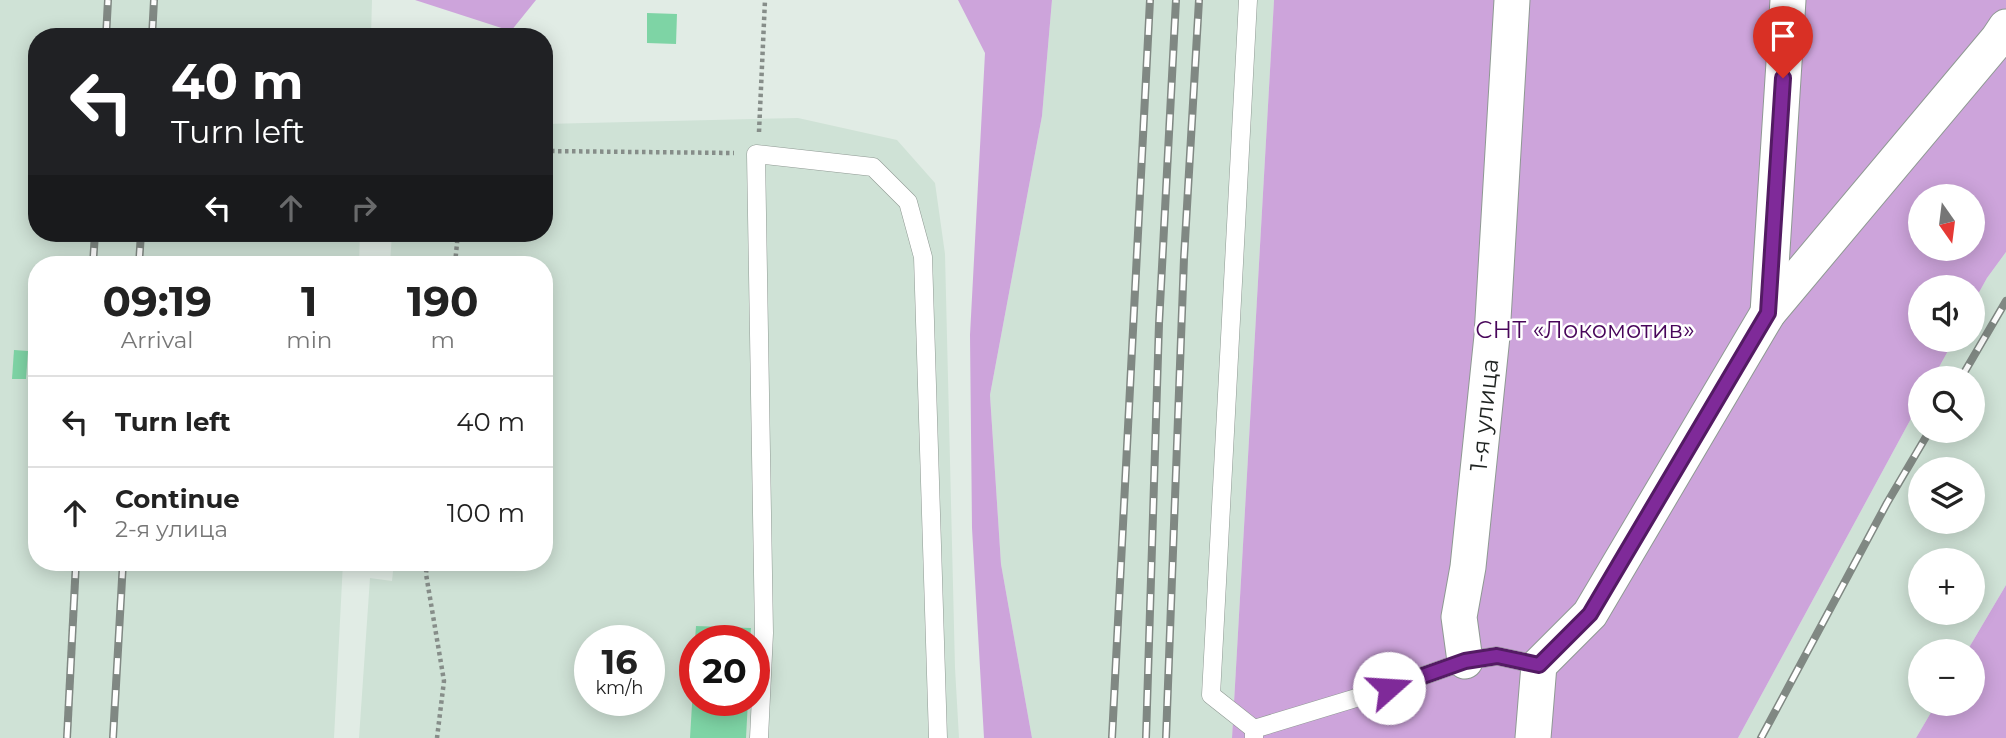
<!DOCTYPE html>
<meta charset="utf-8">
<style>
:root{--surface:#fff;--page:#f2f2f2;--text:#222;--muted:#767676;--line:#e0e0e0}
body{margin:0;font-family:Montserrat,sans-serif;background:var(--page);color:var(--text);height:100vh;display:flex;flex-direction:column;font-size:26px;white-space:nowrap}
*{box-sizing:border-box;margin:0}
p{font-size:23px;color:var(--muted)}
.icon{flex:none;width:38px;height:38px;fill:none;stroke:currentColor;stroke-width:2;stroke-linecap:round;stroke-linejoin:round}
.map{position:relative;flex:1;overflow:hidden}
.drawer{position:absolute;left:28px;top:256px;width:525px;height:315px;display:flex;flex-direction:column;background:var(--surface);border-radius:28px;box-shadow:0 4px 18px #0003}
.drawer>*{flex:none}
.hud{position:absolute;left:28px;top:28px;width:525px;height:214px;border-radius:28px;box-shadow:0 4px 18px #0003;background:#202124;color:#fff;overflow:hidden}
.needle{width:46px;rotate:166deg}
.controls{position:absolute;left:1908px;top:184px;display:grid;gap:14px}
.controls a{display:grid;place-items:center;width:77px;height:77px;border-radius:50%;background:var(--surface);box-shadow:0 4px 18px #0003;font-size:35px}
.speed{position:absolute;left:574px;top:625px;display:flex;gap:14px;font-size:35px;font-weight:700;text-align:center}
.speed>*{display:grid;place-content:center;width:91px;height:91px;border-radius:50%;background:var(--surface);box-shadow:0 4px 18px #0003;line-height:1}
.speed small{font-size:18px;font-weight:400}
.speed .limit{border:10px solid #d22;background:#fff;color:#111}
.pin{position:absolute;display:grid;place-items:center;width:60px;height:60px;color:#fff;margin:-72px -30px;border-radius:50% 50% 50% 0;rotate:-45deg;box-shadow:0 0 7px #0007}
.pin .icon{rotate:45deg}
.me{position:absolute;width:77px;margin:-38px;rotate:71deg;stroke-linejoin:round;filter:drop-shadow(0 0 5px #0008)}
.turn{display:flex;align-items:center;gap:24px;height:147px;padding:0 28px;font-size:32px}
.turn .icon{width:91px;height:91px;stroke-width:2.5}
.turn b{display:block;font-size:49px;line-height:60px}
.lanes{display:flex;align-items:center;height:66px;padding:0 28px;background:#0003;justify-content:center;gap:35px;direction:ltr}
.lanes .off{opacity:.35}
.eta{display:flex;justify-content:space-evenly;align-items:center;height:119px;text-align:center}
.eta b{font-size:42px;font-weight:700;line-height:49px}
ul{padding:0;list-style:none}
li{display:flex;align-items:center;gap:21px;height:91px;padding:0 28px;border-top:2px solid var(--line)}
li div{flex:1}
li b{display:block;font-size:26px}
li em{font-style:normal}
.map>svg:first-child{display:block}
</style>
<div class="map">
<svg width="2006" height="738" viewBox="0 0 2006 738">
<rect width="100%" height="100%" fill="#e1ece5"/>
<!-- built -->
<g fill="#cfe2d6" fill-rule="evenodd">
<polygon points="0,0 372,0 371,37 37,37 37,233 360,233 359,264 37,264 37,562 343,562 334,738 0,738"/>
<polygon points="1052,0 1274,0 1232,738 1032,738 1001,564 990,395 1042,116"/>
<path d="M798,118L897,140L935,183L945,254L955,668L959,738H359L370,578L392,581L394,562H544V264H390L392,233H544V124ZM590,640H649V700H590ZM695,640H754V700H695Z"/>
<path d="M2006,252V585L1967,651H1920V704H1936L1916,738H1738L1920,402V430H1972V378H1933L1954,340H1972V305L1987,278ZM1920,469H1972V522H1920ZM1920,560H1972V612H1920Z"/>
</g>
<!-- green -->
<g fill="#cda4db" fill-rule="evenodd">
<polygon points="415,0 536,0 511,31"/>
<polygon points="958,0 1052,0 1042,116 990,395 1001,564 1032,738 984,738 972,528 970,335 985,53"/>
<path d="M1274,0H2006V252L1987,278L1972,305V287H1920V340H1954L1933,378H1920V402L1738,738H1232ZM1920,196H1972V248H1920Z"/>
<polygon points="2006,585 2006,738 1916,738 1936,704 1972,704 1972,651 1967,651"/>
</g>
<!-- building -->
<g fill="#7ed4a5">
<polygon points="647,13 677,14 676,44 647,43"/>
<polygon points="14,350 28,351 26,379 12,379"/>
<polygon points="696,626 751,628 750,640 695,640"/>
<polygon points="693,688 695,689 695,700 748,700 746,738 690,738"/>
</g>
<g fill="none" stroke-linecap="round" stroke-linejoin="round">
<!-- lane casing -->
<g stroke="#8f9993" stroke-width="19">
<g id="lane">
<polyline points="1248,0 1211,695 1254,729"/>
<polyline points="759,738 764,633 756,154 873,167 908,202 923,257 938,738"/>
<polyline points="1254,738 1254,729 1389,688 1465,661 1497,656 1539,665"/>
</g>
</g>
<!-- street casing -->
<g stroke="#8f9993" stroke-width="37">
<g id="street">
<polyline points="1768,313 1788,0"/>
<polyline points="1465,661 1459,617 1468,567 1492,336 1512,0"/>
<polyline points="1533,738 1539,665 1590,614 1768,313 1998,39 2006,27"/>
</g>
</g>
<!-- path -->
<g stroke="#868d89" stroke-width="4.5" stroke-dasharray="3.5 3.5" stroke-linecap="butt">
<polyline points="759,132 765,0"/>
<polyline points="544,151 734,153"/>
<polyline points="455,264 458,233"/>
<polyline points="427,562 426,574 444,681 437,738"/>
</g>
<!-- lane -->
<use href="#lane" stroke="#fff" stroke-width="18"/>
<!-- street -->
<use href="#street" stroke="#fff" stroke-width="35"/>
<!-- rail casing -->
<g stroke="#808883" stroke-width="8">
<g id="rail">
<polyline points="106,37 108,0"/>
<polyline points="152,37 154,0"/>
<polyline points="93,264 95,233"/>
<polyline points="139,264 141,233"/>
<polyline points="1961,378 2006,301"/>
<polyline points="67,738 76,562"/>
<polyline points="113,738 123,562"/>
<polyline points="1112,738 1150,0"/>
<polyline points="1146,738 1159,324 1176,0"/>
<polyline points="1166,738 1184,258 1199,0"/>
<polyline points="1761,738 1887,503 1930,430"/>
</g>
</g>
<!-- rail -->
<use href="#rail" stroke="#fff" stroke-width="5" stroke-dasharray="16" stroke-linecap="butt"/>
</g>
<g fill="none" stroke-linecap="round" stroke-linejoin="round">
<!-- route casing -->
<g stroke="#531b63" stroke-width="18">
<polyline id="route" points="1389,688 1465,661 1497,656 1539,665 1590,614 1768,313 1783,78"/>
</g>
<!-- route -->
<use href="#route" stroke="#7f2a99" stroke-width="12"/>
</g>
<g text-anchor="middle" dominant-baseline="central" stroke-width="5" stroke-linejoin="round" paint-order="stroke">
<!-- park labels -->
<g font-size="24" fill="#48065a" stroke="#fff">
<text x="1585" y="329">СНТ «Локомотив»</text>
</g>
<!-- street labels -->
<g font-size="24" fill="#1f2321" stroke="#fff">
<text transform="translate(1484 415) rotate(-84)">1-я улица</text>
</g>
</g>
</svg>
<div class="controls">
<a><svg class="needle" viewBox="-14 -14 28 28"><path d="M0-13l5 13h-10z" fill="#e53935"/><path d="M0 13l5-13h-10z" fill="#767676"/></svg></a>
<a><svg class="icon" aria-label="sound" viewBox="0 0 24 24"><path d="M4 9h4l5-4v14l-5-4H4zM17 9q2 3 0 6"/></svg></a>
<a><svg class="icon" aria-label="search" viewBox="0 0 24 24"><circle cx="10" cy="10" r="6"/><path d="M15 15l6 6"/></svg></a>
<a><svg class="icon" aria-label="layers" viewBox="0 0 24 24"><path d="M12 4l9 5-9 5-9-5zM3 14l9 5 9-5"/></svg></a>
<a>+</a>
<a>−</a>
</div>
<div class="speed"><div>16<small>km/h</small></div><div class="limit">20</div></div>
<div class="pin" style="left:1783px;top:78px;background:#d93025"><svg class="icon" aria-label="arrive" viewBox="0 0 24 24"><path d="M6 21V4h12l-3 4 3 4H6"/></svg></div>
<svg class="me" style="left:1389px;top:688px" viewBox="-20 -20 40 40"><circle r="19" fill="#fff"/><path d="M0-13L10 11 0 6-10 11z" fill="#7f2a99"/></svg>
<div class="hud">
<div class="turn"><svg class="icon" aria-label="left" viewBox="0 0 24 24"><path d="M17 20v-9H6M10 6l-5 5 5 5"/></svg><div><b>40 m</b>Turn left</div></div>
<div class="lanes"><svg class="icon" aria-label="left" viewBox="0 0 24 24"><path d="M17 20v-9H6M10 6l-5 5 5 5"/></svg><svg class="icon off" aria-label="ahead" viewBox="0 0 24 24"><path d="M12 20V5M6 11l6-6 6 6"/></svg><svg class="icon off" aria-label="right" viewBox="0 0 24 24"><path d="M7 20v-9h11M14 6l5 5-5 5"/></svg></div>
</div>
<section class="drawer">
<div class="eta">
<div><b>09:19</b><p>Arrival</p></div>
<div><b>1</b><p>min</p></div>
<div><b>190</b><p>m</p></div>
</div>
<ul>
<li><svg class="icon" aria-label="left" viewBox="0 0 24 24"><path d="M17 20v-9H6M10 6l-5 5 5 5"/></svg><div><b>Turn left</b></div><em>40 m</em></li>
<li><svg class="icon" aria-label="ahead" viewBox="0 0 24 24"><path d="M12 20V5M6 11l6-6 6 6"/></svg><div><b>Continue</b><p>2-я улица</p></div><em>100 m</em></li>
</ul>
</section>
</div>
